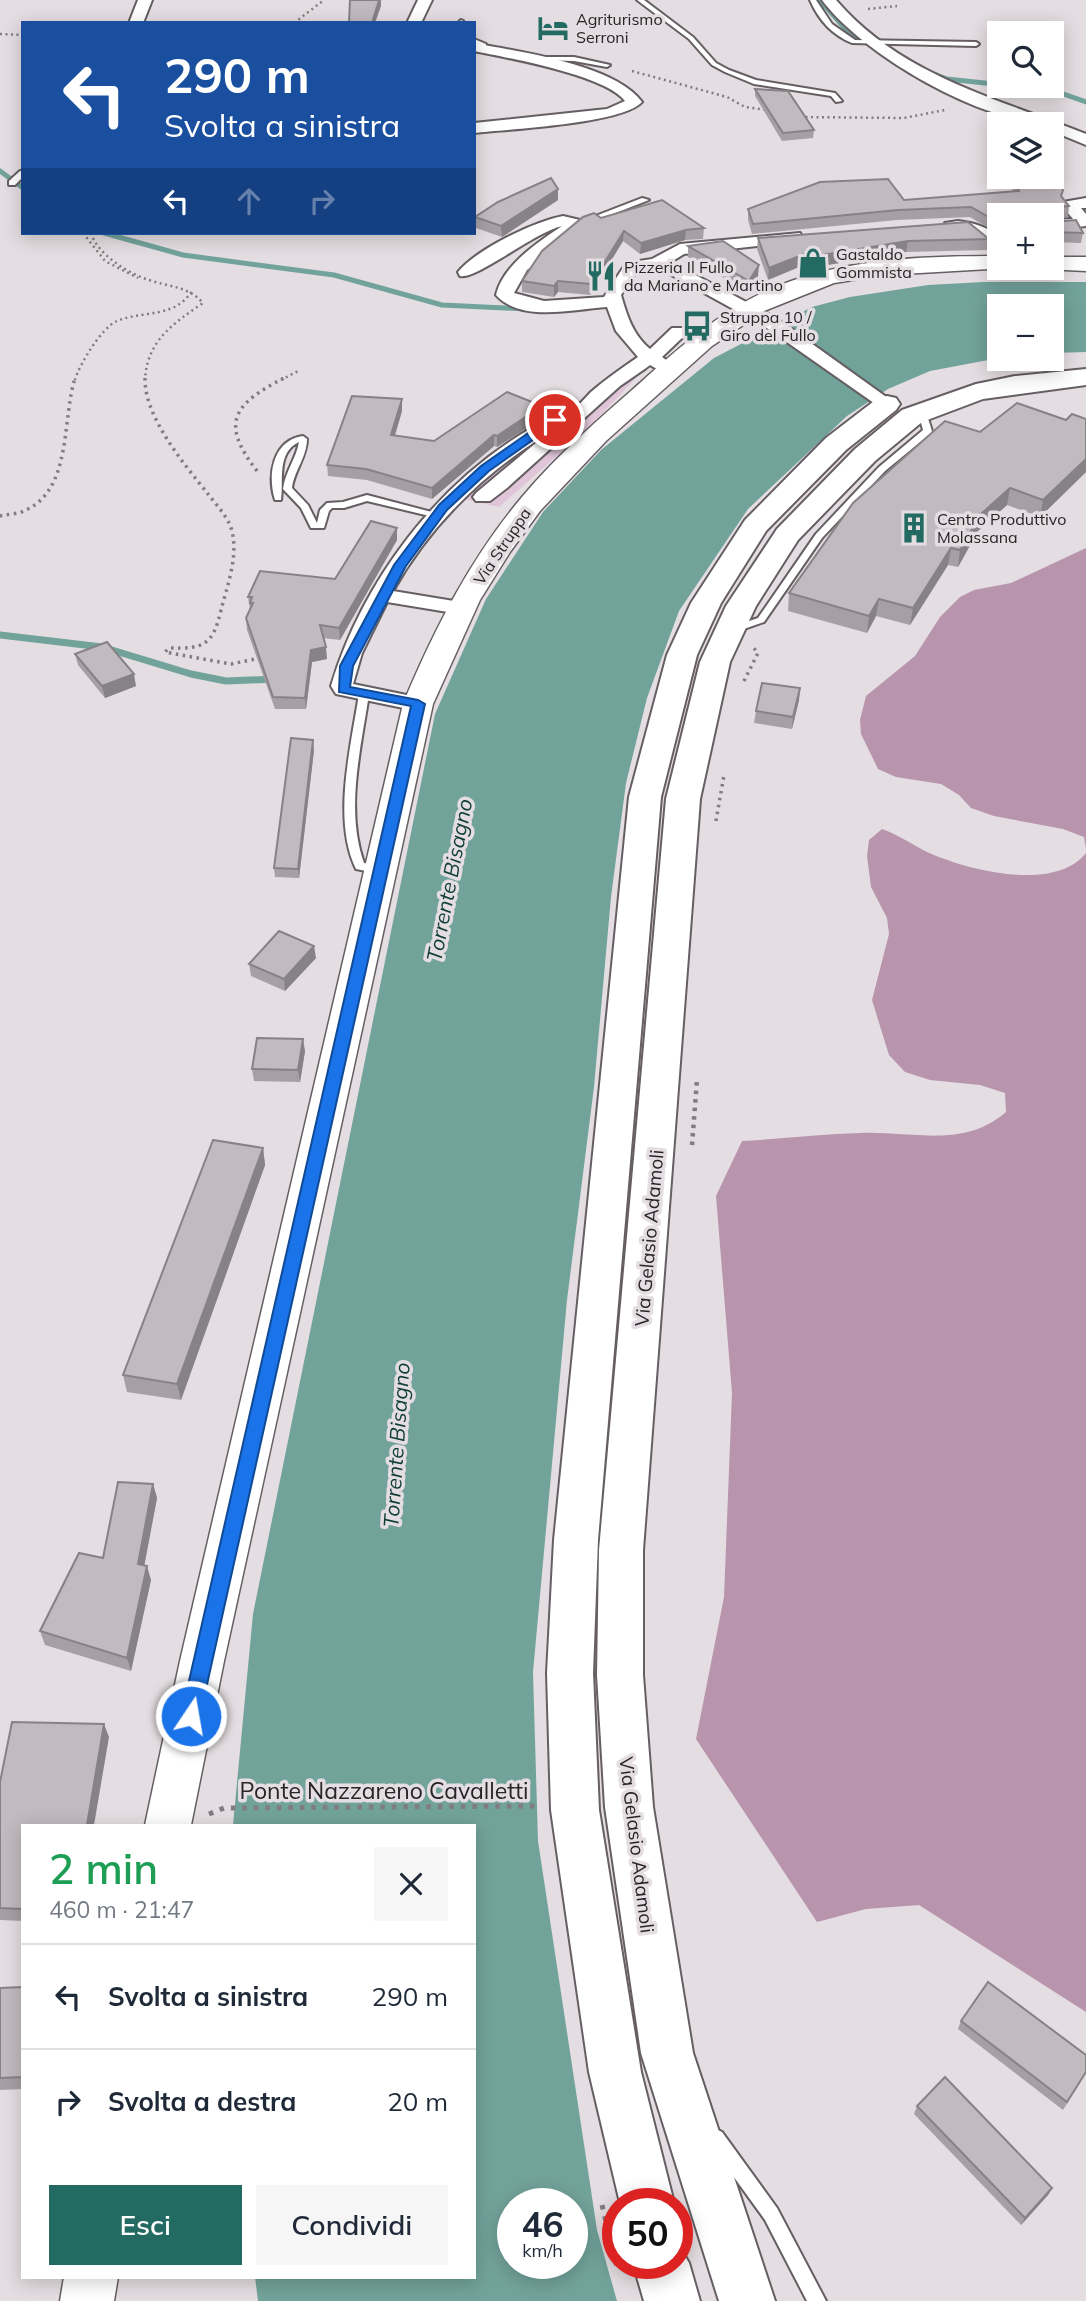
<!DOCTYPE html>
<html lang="it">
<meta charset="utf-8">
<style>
:root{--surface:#fff;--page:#f6f6f7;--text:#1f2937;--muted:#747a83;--line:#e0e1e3;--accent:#236b62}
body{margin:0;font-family:Mulish,sans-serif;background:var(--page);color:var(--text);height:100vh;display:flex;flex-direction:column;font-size:26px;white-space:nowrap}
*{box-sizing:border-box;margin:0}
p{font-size:23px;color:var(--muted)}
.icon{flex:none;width:38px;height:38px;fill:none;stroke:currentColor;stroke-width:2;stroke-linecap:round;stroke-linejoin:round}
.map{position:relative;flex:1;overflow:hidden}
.details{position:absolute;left:21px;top:1824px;width:455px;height:455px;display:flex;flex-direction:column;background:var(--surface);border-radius:0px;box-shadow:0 4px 18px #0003}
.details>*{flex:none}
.guide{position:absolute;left:21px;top:21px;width:455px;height:214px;border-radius:0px;box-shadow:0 4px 18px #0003;background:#1a4fa0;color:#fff;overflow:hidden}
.tools{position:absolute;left:987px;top:21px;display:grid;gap:14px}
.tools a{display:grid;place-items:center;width:77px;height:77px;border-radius:0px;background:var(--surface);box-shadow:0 4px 18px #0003;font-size:35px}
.speed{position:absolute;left:497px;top:2188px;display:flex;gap:14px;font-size:35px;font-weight:700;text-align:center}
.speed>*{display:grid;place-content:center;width:91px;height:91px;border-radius:50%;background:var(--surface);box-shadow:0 4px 18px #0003;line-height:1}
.speed small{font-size:18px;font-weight:400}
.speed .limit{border:10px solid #d22;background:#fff;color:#111}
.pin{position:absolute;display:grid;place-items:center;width:60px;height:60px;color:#fff;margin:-30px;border:4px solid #fff;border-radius:50%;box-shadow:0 2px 7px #0007}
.me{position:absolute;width:77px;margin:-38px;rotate:12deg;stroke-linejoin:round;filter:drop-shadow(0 0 5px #0008)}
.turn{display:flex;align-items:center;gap:24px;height:147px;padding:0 28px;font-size:32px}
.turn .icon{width:91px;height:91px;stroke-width:2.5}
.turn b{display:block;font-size:49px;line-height:60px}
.lanes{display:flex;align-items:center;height:66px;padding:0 28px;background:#0003;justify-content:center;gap:35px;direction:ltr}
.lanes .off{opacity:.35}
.round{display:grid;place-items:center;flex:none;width:74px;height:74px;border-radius:0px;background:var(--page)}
.head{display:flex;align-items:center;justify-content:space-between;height:119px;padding:0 28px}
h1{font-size:42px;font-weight:600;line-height:52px;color:#1e9e55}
.primary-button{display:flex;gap:14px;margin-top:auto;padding:14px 28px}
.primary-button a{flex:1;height:80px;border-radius:0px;background:var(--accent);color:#fff;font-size:28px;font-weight:600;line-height:80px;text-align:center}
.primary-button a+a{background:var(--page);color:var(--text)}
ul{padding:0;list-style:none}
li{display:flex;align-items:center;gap:21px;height:105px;padding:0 28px;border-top:2px solid var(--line)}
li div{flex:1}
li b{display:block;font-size:26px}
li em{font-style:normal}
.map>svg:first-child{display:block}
</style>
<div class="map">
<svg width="1086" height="2301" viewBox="0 0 1086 2301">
<rect width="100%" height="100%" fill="#e4dde1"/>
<!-- green -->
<polygon fill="#dfc5d7" points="636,378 582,434 499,507 455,497 599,391"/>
<!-- forest -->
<g fill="#b895ad">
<polygon points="1086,548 1086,849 1084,837 1063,829 994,816 971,808 959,795 941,784 896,777 878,769 861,734 860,720 866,696 915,656 940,617 960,597 974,590 1011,583"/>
<path d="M882,829C898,835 910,843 925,851C965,870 1055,893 1086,853V2012L919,1905L866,1909L817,1922L696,1739L724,1597L732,1393L716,1196L742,1141C782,1139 822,1134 861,1133C912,1131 964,1149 1006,1112L1005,1093L980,1085L930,1080L905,1072L889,1055L872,1000L889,934L887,918L871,887L867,856L869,840Z"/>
</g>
<!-- water -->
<path fill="#72a39b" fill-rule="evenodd" d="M983,282H1086V352L1052,353V306H999V358L930,371L888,389L847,416L748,509L679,611L647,698L626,783L611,897L594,1087L567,1300L533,1672L538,1841L597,2230L617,2301H258L255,2277H474V1825H233L253,1614L435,714L486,599L543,512L601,450L714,358L812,307L850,297L928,285ZM513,2203H572V2263H513Z"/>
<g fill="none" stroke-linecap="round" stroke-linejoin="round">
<!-- stream-far1 -->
<g stroke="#72a39b" stroke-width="5">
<polyline points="820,0 850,34 870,44"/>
<polyline points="934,74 947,79 1052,90 1086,102"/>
<polyline points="0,171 23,188"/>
<polyline points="104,233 183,255 334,275 442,305 527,309"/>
</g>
<!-- stream -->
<polyline stroke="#72a39b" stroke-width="7" points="0,635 102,647 191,674 226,681 276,679"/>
<!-- lane casing -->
<g stroke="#655f63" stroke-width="4">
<g id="lane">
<polygon points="637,0 644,0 693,37 716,63 729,70 756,80 835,93 842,101 836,102 831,96 754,84 725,72 712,65 689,39"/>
<path d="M810,0H816L832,24L855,40L976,42L979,44L976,46L852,43C832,35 818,19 810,0Z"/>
<polygon points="461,20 463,21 464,23 458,23"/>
<polygon points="474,39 486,44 486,50 482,50 481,46 474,43"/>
<polygon points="542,57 574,57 610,65 607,67 574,61 540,60 539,59"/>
<polygon points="20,171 23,171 23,177 15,185 9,185 9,181"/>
<polygon points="642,198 649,200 587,224 580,222"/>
<polygon points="922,409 926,412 932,431 931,433 885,471 822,538 764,622 738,631 732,631 732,627 758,618 816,534 879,467 923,430 918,412"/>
<path d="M303,436L307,439C307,457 294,471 292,488L308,505L317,523L320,510L327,503L343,502L367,495L443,515L438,518L367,501L344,508H332L329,511L324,528H311L301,508L283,489C285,472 296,459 299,442C276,453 284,481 281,500H275C267,475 273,440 303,436Z"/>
<path d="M364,691L369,694C361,748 345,810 364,863L385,867L386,870L385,873L381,874L356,869C332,820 351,746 359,694Z"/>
<polygon points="716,2129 722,2132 777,2208 826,2301 807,2301 765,2220 710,2144 707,2138 710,2132"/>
</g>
</g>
<!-- street casing -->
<g stroke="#655f63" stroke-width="4">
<g id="street">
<polygon points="138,0 152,0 143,23 129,23"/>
<polygon points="418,0 432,0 421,23 407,23"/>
<path d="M822,0H836C901,76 997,98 1086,134V145L1052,131V124C983,124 863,55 822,0Z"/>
<path d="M474,43C519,52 614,64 642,102C622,124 508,129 474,133V123L607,109L625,101C605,75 508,58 474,51Z"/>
<polygon points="1086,198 1086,208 1081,208 1086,214 1086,226 1052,230 1052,220 1073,219 1061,205 1063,202"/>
<path d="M563,216L580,220L582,226L527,270L514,293L544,301L604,297L626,263L652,259L680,244L800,233L802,237L794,242L684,254L671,262L776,318L896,404L887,409L881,408L764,326L666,272L637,271L621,295C627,316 633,335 650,349L672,328H684L687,332L684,336L662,357L679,369L676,373H664L650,365L646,368L620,386L507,488L490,501H476L473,497L476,493L543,437C482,474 428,528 393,591L460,602L470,608L460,614L387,602L362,653L353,684L426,699L429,704L426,709L418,711L336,694L331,686C363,580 437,483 533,427C544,420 557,419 568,414C576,409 584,399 591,392C606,379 622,368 638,357L616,331L607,307C575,309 521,323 496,295C503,265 538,242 562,226C535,232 476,280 460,276L458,272C477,249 533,222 563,216Z"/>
<path d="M958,221C973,223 987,226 999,237V253L973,234L945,229L943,226L945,223Z"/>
</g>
</g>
<!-- secondary casing -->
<g stroke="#655f63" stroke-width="3">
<g id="secondary">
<path d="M999,256V268H1007L885,275L834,283L764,311L712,346L606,441L540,511L510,552L480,600L433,704L224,1661L191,1825H145L180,1661L403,704C434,630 470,559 522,497C557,455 599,419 640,383C686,341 734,300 794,280C860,258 930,256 999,256Z"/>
<polygon points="1052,257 1086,257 1086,271 1044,269 1052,268"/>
<polygon points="64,2277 118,2277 114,2301 60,2301"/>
</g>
</g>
<!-- primary casing -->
<g stroke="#655f63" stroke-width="4">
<g id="primary">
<polygon points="1086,369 1086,385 983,399 922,422 875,461 798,540 756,606 730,662 700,799 643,1550 643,1675 653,1807 693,2053 775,2301 719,2301 641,2053 605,1807 597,1675 599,1550 666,799 700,662 726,606 777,529 855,449 902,410 976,384 1015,376"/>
<polygon points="887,396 896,398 900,404 896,410 846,450 766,531 721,603 697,655 661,797 598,1540 593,1673 599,1810 641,2072 674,2203 620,2203 589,2072 551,1810 547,1673 554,1540 629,797 667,655 691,603 745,520 826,438 878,398"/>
<polygon points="677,2242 689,2263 700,2301 644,2301 633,2263 677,2263"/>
</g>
</g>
<!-- path-far3 -->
<g stroke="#817c7f" stroke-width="2.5" stroke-dasharray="2 3.5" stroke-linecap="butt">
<polyline points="868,9 897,6"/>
<polyline points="294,23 324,0"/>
<polyline points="0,34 23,35"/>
<polyline points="632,71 727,97 745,107 767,110"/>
<polyline points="800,117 904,118 945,110"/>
<polyline points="83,233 105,261 138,278"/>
<path d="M91,233C97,254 129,274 149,280C169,287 188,286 203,303C174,323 147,340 145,380"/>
<path d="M75,380C79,365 102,327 117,321C143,310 174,319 192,291"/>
<polyline points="281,380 300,370"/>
</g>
<!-- path-far2 -->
<g stroke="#817c7f" stroke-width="3.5" stroke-dasharray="2.5 4.5" stroke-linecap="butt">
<path d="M145,378C144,417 185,465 208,494C218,507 231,520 233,536C237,560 227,587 221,610C213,645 204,649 169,648L165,652L231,664L260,658"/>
<path d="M257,471C219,422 234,404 284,378"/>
<path d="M0,516C8,514 19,514 26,510C72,489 62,419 75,378"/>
<polyline points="744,681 758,653 752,646"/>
<polyline points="716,821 724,775"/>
</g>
<!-- path-far1 -->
<polyline stroke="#817c7f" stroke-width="4.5" stroke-dasharray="3.5 5" stroke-linecap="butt" points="692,1145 697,1080"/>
<!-- path -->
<g stroke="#817c7f" stroke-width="5" stroke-dasharray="4.5 7" stroke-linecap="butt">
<polyline points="209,1814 224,1808 538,1806"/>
<polyline points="602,2205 617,2267"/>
</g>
<!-- lane -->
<use href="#lane" fill="#fff" fill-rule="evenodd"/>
<!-- street -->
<use href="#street" fill="#fff" fill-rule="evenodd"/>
<!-- secondary -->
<use href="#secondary" fill="#fff" fill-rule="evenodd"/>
<!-- primary -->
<use href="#primary" fill="#fff" fill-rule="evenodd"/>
</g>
<!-- wall -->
<g fill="#a6a0a4">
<polygon points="755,89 814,130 813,138 782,141 755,96"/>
<polygon points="1007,177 1052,177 1062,197 1069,206 1068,217 1052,218 1052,222 1083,233 1081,243 1052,242 1052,215 999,215 999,234 970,217 897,220 752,234 748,220 748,209 904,200 1013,191"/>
<polygon points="558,200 502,237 476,228 475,217"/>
<polygon points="601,218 704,228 703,239 685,240 640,254 623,241 590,295 558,292 554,297 522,292 522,281"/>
<polygon points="758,238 989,239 987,250 906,252 809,268 806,264 768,280 757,249"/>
<polygon points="688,246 758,276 748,292 688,257"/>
<polygon points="402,399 402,411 395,436 434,441 542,418 497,447 494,446 432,499 367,480 328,476 327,465"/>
<polygon points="1086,419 1086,472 1040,517 1007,505 978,531 958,567 948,565 910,625 876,616 867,633 788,611 789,593 980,432 1066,420"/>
<polygon points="397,528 397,540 340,640 323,638 327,659 312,662 306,709 275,709 247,630 246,618 250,609 248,597 335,579"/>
<polygon points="75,654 136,686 105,698 78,665"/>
<polygon points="800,688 799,700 792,729 754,723 756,711"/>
<polygon points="314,750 299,878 275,877 274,868"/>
<polygon points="316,958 285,991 251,976 249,964"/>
<polygon points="305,1051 300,1082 254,1081 252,1069"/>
<polygon points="263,1148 265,1165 181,1400 127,1392 123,1375"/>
<polygon points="153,1484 157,1498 144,1565 151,1580 131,1671 45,1645 40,1631 103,1558"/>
<polygon points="109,1737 23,1825 23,1921 0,1920 0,1782"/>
<polygon points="23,1987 23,2089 0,2090 0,1988"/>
<polygon points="961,2021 1086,2073 1063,2110 958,2029"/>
<polygon points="917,2106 1052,2188 1048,2195 1021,2225 914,2114"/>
</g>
<!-- shaded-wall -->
<g fill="#878286">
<polygon points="379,0 381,0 381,6 375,23 372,23"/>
<polygon points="558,189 558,200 502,237 501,226"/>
<polygon points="686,230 685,240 640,254 641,243"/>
<polygon points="624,231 623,241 590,295 591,284"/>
<polygon points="908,241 906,252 809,268 810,257"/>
<polygon points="807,253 806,264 768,280 769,268"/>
<polygon points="759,265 758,276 748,292 749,281"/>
<polygon points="558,281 558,292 554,297 554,286"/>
<polygon points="402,399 402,411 391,447 391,435"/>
<polygon points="542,406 542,418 497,447 497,436"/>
<polygon points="494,435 494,446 432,499 432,488"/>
<polygon points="1086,459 1086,472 1040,517 1043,500"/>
<polygon points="1010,488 1007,505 978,531 958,567 960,550 981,514"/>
<polygon points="397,528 397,540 340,640 339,628"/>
<polygon points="951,548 948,565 910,625 913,608"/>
<polygon points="879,599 876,616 867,633 869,616"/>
<polygon points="326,647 327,659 312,662 306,709 305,698 311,650"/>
<polygon points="134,674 136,686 105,698 102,686"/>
<polygon points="800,688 799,700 792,729 793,717"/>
<polygon points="313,740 314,750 299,878 298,869"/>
<polygon points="314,946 316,958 285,991 284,979"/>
<polygon points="303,1039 305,1051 300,1082 298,1070"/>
<polygon points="263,1148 265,1165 181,1400 177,1384"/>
<polygon points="153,1484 157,1498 142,1578 138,1564"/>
<polygon points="147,1566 151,1580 131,1671 127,1658"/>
<polygon points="104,1724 109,1737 94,1825 87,1825"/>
<polygon points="1052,2188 1048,2195 1021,2225 1025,2218"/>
</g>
<!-- building -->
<g fill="#c1babf" stroke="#878286" stroke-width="2">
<polygon points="350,0 379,0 372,23 349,22"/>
<polygon points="755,89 788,91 814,130 783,133"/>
<polygon points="1052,166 1063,190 1061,196 1069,206 1052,208 1052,222 1076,220 1083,233 1052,232 1052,215 999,215 999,223 971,207 898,210 753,224 748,209 820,182 888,179 904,200 1019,191 1013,177 1052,177"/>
<polygon points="551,178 558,189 501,226 475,217 498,202"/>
<polygon points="662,200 704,228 686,230 641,243 624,231 591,284 558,281 554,286 522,281 542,251 583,217 594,213 601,218"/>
<polygon points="968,222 989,239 908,241 810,257 807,253 769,268 758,238"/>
<polygon points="723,241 759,265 749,281 688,246"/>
<polygon points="507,392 542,406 497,436 494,435 432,488 366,469 327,465 352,396 402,399 391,435 434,441"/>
<polygon points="1017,403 1066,420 1072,414 1086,419 1086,459 1043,500 1010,488 981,514 960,550 951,548 913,608 879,599 869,616 789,593 853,503 945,421 980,432"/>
<polygon points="371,521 397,528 339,628 320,625 326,647 311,650 305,698 273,697 246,618 253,603 250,603 252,597 248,597 260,571 335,579"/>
<polygon points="107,642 134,674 102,686 75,654"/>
<polygon points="762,683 800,688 793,717 756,711"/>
<polygon points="291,738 313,740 298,869 274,868"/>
<polygon points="279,931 314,946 284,979 249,964"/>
<polygon points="257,1038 303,1039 298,1070 252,1069"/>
<polygon points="213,1140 263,1148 177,1384 123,1375"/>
<polygon points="118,1482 153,1484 138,1564 147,1566 127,1658 40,1631 79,1553 103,1558"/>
<polygon points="12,1722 104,1724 87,1825 23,1825 23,1909 0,1908 0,1782"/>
<polygon points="988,1982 1086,2055 1086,2072 1067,2102 961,2021"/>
<polygon points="23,1987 23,2077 0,2078 0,1988"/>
<polygon points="945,2077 1052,2188 1025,2218 917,2106"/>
</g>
<!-- route -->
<polygon fill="#1a73e8" stroke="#114b97" stroke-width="2" points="551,417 561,420 489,471 447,510 406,566 353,666 350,687 418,700 425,704 200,1716 197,1722 191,1725 184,1722 181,1716 411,706 339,692 340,666 394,565 439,505 481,466"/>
<!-- icons -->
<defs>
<g id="hotel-bare" transform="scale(2.415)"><path d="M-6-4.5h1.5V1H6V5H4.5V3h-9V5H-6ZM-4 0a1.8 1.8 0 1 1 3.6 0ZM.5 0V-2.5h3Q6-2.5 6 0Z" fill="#236b62" stroke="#e4dde1" stroke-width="2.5" paint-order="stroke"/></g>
<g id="shop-bare" transform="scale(2.415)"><path d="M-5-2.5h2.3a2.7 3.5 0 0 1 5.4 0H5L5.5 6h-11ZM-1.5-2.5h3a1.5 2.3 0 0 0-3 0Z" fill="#236b62" stroke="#e4dde1" stroke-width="2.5" paint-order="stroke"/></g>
<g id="restaurant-bare" transform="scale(2.415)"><path d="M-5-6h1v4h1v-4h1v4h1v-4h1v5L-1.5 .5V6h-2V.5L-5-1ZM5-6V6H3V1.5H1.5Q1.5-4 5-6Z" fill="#236b62" stroke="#e4dde1" stroke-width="2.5" paint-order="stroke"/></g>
<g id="bus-bare" transform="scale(2.415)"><path d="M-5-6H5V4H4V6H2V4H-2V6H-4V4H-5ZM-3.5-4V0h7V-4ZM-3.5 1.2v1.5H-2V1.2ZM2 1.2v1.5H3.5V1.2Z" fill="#236b62" stroke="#e4dde1" stroke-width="2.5" paint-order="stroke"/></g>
<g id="building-bare" transform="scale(2.415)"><path d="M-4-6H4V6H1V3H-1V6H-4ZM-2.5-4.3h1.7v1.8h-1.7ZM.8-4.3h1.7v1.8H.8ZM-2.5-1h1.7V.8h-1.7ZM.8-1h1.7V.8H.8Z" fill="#236b62" stroke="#e4dde1" stroke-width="2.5" paint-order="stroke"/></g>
</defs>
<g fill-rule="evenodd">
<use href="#hotel-bare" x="553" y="28"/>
<use href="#shop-bare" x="813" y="263"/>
<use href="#restaurant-bare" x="601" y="276"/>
<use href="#bus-bare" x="697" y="326"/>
<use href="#building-bare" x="914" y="528"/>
</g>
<g text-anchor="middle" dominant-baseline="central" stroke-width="7" stroke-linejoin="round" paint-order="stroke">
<!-- far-poi labels -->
<g font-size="16" fill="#282527" stroke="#e4dde1" text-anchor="start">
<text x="576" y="19">Agriturismo<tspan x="576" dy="18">Serroni</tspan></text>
<text x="836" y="254">Gastaldo<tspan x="836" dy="18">Gommista</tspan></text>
<text x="624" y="267">Pizzeria Il Fullo<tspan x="624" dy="18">da Mariano e Martino</tspan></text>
<text x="720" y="317">Struppa 10 /<tspan x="720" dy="18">Giro del Fullo</tspan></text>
<text x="937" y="519">Centro Produttivo<tspan x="937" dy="18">Molassana</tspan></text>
</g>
<!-- far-street labels -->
<g font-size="16" fill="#282527" stroke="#e4dde1">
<text transform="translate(502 546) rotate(-56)">Via Struppa</text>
</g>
<!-- street labels -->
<g font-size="19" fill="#282527" stroke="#e4dde1">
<text transform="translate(649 1238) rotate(-85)">Via Gelasio Adamoli</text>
<text transform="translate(637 1845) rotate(83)">Via Gelasio Adamoli</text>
</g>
<!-- water labels -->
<g font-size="21" font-style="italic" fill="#0f3e38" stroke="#e4dde1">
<text transform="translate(449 880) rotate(-79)">Torrente Bisagno</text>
<text transform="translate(396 1445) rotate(-86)">Torrente Bisagno</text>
</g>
<!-- near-street labels -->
<g font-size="23" fill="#282527" stroke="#e4dde1">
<text x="384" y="1790">Ponte Nazzareno Cavalletti</text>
</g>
</g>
</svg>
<div class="tools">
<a><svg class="icon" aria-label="search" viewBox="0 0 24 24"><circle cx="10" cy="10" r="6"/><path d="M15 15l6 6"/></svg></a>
<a><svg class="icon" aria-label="layers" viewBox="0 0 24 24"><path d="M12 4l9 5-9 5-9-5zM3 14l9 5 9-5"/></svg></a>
<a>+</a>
<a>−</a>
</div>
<div class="speed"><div>46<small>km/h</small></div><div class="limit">50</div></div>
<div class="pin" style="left:555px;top:420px;background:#d93025"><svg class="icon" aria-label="arrive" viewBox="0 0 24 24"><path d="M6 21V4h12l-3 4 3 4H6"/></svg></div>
<svg class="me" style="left:191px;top:1716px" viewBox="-20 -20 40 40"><circle r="17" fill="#1a73e8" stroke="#fff" stroke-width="3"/><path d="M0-11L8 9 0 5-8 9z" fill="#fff"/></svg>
<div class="guide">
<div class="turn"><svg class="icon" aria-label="left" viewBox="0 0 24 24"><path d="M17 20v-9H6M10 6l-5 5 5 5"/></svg><div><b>290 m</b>Svolta a sinistra</div></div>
<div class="lanes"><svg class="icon" aria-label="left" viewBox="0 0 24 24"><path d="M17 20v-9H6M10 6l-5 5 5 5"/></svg><svg class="icon off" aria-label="ahead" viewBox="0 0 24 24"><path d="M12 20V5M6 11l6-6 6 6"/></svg><svg class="icon off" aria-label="right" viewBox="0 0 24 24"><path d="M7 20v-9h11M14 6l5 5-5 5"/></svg></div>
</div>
<section class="details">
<div class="head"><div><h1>2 min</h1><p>460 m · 21:47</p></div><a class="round"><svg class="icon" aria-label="close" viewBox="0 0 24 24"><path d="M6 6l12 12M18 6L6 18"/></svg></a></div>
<ul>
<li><svg class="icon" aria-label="left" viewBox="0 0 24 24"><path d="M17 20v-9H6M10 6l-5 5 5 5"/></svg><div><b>Svolta a sinistra</b></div><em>290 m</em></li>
<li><svg class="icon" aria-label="right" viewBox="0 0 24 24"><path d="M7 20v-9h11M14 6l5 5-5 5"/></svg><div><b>Svolta a destra</b></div><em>20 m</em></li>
</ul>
<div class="primary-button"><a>Esci</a><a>Condividi</a></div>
</section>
</div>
